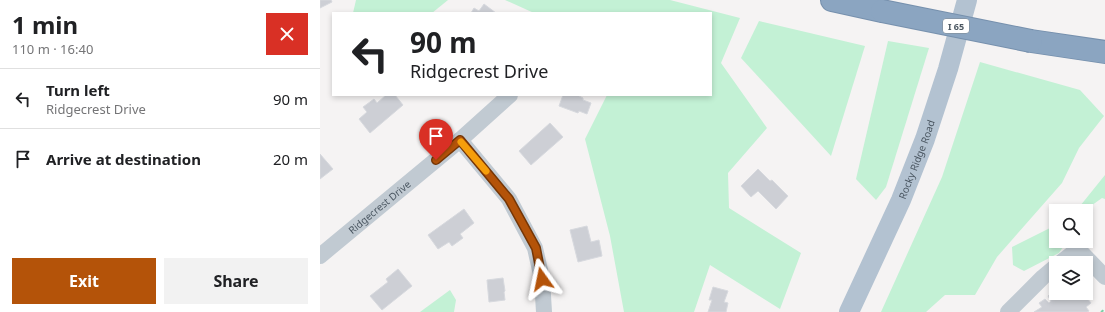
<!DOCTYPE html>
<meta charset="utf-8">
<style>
:root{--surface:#fff;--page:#f2f2f2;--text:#202124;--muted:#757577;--line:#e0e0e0;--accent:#b45309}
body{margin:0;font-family:"Noto Sans",sans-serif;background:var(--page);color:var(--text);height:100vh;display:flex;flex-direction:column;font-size:15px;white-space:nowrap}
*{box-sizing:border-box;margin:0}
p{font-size:13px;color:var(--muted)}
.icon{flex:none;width:22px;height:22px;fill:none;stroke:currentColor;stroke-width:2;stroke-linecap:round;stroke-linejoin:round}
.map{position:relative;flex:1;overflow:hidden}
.details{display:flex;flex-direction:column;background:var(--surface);width:320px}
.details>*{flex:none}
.banner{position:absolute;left:12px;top:12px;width:380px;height:84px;border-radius:0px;box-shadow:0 2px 6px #0003;background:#fff;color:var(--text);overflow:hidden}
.tools{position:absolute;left:729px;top:204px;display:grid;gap:8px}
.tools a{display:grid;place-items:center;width:44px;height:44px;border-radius:0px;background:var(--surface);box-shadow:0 2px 6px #0003;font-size:20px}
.pin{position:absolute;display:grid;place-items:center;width:34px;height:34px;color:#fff;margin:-41px -17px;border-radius:50% 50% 50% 0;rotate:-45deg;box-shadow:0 0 4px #0007}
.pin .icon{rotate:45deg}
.me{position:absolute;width:44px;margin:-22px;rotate:348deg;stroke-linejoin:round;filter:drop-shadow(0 0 3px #0008)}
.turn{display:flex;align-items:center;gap:14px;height:84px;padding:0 12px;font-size:18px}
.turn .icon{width:52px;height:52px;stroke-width:2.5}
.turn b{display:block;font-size:28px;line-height:34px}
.round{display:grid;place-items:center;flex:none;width:42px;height:42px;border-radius:0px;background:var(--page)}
.summary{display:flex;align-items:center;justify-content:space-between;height:68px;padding:0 12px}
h1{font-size:24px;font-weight:700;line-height:30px}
.button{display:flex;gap:8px;margin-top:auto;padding:8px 12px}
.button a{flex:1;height:46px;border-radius:0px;background:var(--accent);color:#fff;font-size:16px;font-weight:700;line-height:46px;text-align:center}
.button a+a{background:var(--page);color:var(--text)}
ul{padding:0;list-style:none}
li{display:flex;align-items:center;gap:12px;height:60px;padding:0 12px;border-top:1px solid var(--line)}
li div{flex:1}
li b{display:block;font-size:15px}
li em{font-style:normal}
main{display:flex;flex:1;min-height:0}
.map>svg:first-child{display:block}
</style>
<main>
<section class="details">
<div class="summary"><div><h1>1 min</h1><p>110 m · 16:40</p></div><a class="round" style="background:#d93025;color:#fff"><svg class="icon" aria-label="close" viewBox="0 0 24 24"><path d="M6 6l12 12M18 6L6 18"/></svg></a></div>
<ul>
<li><svg class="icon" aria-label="left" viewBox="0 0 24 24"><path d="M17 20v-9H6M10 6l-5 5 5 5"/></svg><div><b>Turn left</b><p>Ridgecrest Drive</p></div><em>90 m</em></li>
<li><svg class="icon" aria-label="arrive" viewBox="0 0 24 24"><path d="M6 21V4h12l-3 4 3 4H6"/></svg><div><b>Arrive at destination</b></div><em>20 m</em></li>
</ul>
<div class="button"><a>Exit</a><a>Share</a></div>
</section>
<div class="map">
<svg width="785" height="312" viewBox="0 0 785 312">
<rect width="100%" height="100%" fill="#f5f3f3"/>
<!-- green -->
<g fill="#c3f1d5">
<polygon points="36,0 128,0 112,13 33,13"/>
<polygon points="185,0 350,0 420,18 401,63 447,128 408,173 409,208 481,253 460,309 390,265 374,312 304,312 290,236 265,139 287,95 391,95 391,13 214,13"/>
<polygon points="439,21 545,46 511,156 421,58"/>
<polygon points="568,41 609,48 566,187 556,200 536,179"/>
<polygon points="660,62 760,90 784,116 759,148 742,183 677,257 655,295 625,295 606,312 561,312 622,177"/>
<polygon points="785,175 785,199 782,198 768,208 766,212 756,211"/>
<polygon points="736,225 736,241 747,241 739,253 704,271 693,265 692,247"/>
<polygon points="130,290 136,300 134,312 100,312"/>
</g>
<!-- building -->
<g fill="#cdcfd5" stroke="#d7d9de">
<polygon points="0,0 11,0 12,2 0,8"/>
<polygon points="164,4 176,13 151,13 154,8 159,11"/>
<polygon points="66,95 75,95 83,105 50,133 39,119 47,112 43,107 54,99 57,103"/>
<polygon points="243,95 260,95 259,96 263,98 263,100 271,103 267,114 259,111 258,113 239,106"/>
<polygon points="230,123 243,137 211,165 199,151"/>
<polygon points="0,154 13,169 0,179"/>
<polygon points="438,169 450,181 452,180 468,196 456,209 438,191 431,197 421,186"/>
<polygon points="144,209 154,223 140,234 143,238 132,246 129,242 118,249 108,235"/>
<polygon points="267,226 271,242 279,240 282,256 258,262 250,230"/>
<polygon points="78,269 92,286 62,310 50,296 68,282 66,279"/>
<polygon points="183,278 185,291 184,292 185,300 169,302 167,280"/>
<polygon points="393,287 408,291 404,302 408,303 406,312 388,312 392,300 389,300"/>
<polygon points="734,291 737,294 738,293 763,293 771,303 766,307 769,311 767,312 714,312 722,307 719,303 725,299 729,303 731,301 728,296"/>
</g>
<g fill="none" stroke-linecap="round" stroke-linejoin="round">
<!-- highway casing -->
<g stroke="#7690ad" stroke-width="24">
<g id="highway">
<polyline points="512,0 562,11"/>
<polyline points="711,41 785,52"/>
</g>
</g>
<!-- path -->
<polyline stroke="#7ad0a6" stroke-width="2" stroke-dasharray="3 2" stroke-linecap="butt" points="781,312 785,309"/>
<!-- minor -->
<g stroke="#c1cad2" stroke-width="16">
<polyline points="140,140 189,199 215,248 222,279 224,312"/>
<path id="s1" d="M0,256L140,140L190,95"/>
<polyline points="740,263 758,249 785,277"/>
<polyline points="688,312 723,277 736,266"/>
</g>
<!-- major -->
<path stroke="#b3c2d1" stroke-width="20" id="s2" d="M529,312L581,200L605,139L628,69L647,0"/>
<!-- highway -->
<use href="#highway" stroke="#8ba5c1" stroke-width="22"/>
<!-- highway-bridge casing -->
<g stroke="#7690ad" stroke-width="24" stroke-linecap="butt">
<polyline id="highway-bridge" points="562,11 711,41"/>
</g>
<!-- highway-bridge -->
<use href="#highway-bridge" stroke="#8ba5c1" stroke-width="22"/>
</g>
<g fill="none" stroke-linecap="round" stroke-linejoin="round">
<!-- route casing -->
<g stroke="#753606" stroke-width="10">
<polyline id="route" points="116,160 140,140 189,199 216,248 222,279"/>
</g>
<!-- route -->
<use href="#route" stroke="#b45309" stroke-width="7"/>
<!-- slow -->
<polyline stroke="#f59e0b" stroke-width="7" points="141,142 166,171"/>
</g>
<g text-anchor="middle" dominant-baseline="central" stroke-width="4" stroke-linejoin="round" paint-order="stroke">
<!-- shield labels -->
<rect fill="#fff" stroke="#808990" stroke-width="1" x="623" y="19" width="26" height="14" rx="3"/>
<g font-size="9" font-weight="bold" fill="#4a5661">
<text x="636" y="26">I 65</text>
</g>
<!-- street labels -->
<g font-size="10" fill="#4a5661" stroke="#fff">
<text stroke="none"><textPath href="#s2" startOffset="167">Rocky Ridge Road</textPath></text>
<text stroke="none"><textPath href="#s1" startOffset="77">Ridgecrest Drive</textPath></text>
</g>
</g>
</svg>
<div class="tools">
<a><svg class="icon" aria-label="search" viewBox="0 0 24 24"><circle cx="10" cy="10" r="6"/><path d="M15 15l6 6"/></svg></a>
<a><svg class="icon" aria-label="layers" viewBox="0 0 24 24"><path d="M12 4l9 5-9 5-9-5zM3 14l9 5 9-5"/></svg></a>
</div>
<div class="pin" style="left:116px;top:160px;background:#d93025"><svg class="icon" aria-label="arrive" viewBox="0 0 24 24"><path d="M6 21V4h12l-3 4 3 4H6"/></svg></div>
<svg class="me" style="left:222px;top:279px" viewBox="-20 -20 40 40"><path d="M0-17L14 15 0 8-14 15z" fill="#b45309" stroke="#fff" stroke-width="4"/></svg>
<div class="banner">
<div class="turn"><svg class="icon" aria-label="left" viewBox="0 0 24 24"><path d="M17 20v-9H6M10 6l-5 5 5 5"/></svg><div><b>90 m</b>Ridgecrest Drive</div></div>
</div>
</div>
</main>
